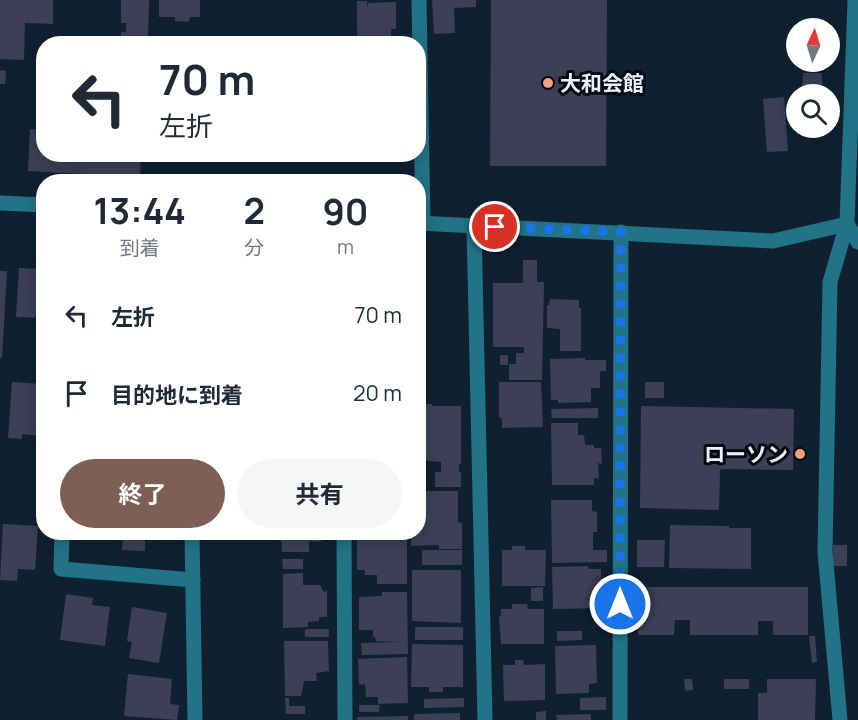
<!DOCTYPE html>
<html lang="ja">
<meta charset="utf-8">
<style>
:root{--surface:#fff;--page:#f6f6f7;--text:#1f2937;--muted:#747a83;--accent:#7d5f55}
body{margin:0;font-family:Manrope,"Noto Sans JP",sans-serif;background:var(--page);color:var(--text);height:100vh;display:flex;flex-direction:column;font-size:22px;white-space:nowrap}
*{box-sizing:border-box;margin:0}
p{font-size:20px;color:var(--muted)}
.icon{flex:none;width:33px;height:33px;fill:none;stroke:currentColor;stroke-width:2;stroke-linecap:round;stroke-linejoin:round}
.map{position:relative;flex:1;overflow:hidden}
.details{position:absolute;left:36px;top:174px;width:390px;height:366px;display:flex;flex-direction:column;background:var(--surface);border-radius:24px;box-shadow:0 3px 15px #0003}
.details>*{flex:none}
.top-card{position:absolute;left:36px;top:36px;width:390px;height:126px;border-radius:24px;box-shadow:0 3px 15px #0003;background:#fff;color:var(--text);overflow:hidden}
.needle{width:39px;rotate:4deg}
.buttons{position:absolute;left:786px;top:18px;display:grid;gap:12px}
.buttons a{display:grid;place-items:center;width:54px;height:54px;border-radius:50%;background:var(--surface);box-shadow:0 3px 15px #0003;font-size:30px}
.pin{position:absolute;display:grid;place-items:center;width:51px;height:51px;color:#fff;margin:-26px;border:3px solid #fff;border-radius:50%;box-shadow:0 2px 6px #0007}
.me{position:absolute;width:66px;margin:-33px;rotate:0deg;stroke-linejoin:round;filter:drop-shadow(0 0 4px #0008)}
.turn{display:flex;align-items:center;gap:21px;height:126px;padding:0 24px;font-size:27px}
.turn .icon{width:78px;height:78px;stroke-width:2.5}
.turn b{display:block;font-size:42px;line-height:51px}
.eta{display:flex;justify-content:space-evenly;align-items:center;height:102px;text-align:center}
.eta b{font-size:36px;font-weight:700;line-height:42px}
.cta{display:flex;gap:12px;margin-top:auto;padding:12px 24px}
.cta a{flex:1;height:69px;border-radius:36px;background:var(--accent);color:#fff;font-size:24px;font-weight:700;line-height:69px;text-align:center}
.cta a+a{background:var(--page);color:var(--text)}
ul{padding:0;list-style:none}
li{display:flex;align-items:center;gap:18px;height:78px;padding:0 24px}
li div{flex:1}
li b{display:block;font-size:22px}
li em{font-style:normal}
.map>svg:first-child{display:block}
</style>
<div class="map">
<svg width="858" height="720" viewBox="0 0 858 720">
<rect width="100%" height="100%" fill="#0f2131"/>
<!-- building -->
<g fill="#3d3f57">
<polygon points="0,0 53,0 53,24 25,23 24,60 0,59"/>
<polygon points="121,0 149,0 148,44 120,44 121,32 126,32 126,23 121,23"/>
<polygon points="159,0 200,0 200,17 190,17 189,22 175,21 175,17 159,17"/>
<polygon points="432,0 476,0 476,7 454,8 455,33 434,34"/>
<polygon points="491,0 607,0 606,166 490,166"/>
<polygon points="357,1 367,1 367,8 368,3 396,2 396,29 391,29 391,44 357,44"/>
<polygon points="158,39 198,40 198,44 158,44"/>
<polygon points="0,70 6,71 5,84 0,84"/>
<polygon points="803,73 822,73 822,94 802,94"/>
<polygon points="784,97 788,151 767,152 763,99"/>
<polygon points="30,129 44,130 44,154 141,154 140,177 28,171"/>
<polygon points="523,260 537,260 537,282 544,282 542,380 509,380 509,364 516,364 516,353 524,353 524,347 493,347 493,283 523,283"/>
<polygon points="19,268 44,269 44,318 16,317"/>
<polygon points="0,271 7,271 2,358 0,358"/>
<polygon points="550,299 579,300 579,308 581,308 581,351 560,351 560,329 547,328 547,305 549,305"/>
<rect x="500" y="355" width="8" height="10"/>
<polygon points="585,358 585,360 606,360 606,371 600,371 600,388 591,388 591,402 558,403 558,400 551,400 550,359"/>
<polygon points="12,382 43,384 42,436 22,434 22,439 8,438"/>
<polygon points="499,382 541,382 543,427 502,428 502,418 499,418"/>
<rect x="645" y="382" width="19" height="16"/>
<polygon points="418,404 432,404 432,406 461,406 461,464 459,464 459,472 461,472 461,487 435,487 435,472 441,472 441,462 418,460"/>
<polygon points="641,406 794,409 793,470 720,469 719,510 640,508"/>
<polygon points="598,408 598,418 552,418 551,409"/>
<polygon points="551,423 578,423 578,435 584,435 585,445 594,445 594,448 601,448 602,464 598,463 599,479 594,478 594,485 552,485"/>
<polygon points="418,491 458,491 458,522 462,523 462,549 439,549 439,545 411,546 411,532 418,532"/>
<polygon points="551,500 592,500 592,511 597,512 597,532 593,532 593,550 607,550 607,562 552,563"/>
<polygon points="3,524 38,526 35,570 18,569 17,581 0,580"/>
<polygon points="670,525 729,526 729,528 751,528 751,569 669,568"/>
<polygon points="76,532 117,532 117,539 76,536"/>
<polygon points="123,532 171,532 171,540 145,538 145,551 122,550"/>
<polygon points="281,532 327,532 327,535 321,534 321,542 309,541 309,552 282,552"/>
<polygon points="357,535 407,535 407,584 377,584 377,575 365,575 365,570 357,570"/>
<polygon points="637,540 665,540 664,567 637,567"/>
<rect x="833" y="545" width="14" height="21"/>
<polygon points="512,546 525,546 525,550 546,550 545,586 502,586 502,550 512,550"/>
<rect x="422" y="550" width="40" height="15"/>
<polygon points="282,559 303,559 303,569 283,569"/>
<polygon points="588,566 589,569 601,569 601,581 605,581 605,608 553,609 552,567"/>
<polygon points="412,570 461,570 461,623 412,621"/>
<polygon points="303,573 303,585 320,585 324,592 327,591 327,617 319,617 319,621 308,622 308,627 283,628 283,574"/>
<polygon points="543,587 543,601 531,601 531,588"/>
<polygon points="638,587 808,587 808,635 773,635 773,621 758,621 758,635 690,635 690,620 675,620 674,635 638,635"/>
<polygon points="382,592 407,592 408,654 362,655 361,643 400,642 376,641 375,637 373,637 373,630 359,630 359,597 382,596"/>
<polygon points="66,594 93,598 92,605 110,607 105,646 60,640"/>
<polygon points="512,604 527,604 528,609 544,609 544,644 501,644 499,616 501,616 501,609 512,609"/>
<polygon points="132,607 167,613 159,663 129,658 132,642 127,641"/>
<rect x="415" y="627" width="48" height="13"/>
<rect x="305" y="629" width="24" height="8"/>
<polygon points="557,631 582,631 582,640 557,641"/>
<polygon points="809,636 815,636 817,662 812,663"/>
<polygon points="284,641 328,641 329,671 316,673 317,681 304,681 301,696 285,696"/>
<polygon points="412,644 463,645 463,687 443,687 443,692 429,692 429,687 411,687"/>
<polygon points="596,645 597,683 589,684 589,693 556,694 555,646"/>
<polygon points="407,657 408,703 378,704 378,697 366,697 365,684 359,685 358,659"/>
<polygon points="515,660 523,660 524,665 545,664 545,700 504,701 503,665 515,665"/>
<polygon points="128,674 172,679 170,704 179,705 177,720 124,716"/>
<polygon points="684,679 692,679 693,690 685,691"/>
<rect x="724" y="679" width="25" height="10"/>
<polygon points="767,679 816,679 815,720 758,720 758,693 767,693"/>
<polygon points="606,697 606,710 580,710 580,698"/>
<polygon points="285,698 289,698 289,706 305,706 305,714 286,714"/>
<polygon points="464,698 464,707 424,708 424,699"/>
<polygon points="359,705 380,705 379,712 359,712"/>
<polygon points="546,711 546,720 536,720 536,712"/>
<polygon points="460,713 460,720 414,720 414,714"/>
<polygon points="591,714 591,720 557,720 556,715"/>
<polygon points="408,716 408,720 357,720 357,717"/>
</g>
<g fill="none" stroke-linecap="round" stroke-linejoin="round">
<!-- minor -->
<g stroke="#227386" stroke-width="15">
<polyline points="419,0 423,223"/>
<polyline points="474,226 485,720"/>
<polyline points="62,532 61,569 193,580"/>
<polyline points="192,532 195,720"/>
<polyline points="344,532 345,720"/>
<polyline points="620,720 621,232"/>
<polyline points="840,720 825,552 830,282 847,224"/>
</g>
<!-- tertiary -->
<g stroke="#227386" stroke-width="15">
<polyline points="855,0 847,224 858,242"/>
<polyline points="0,203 44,205"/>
<polyline points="418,223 773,241 847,224"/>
</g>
</g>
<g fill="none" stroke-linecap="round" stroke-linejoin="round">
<!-- route -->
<polyline stroke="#1a73e8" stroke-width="10" stroke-dasharray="0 18" points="495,227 621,232 620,604"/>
</g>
<!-- markers -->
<g fill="#f0a27a" stroke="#040a11" stroke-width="2">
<circle cx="548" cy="83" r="6"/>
<circle cx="800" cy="454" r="6"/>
</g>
<g text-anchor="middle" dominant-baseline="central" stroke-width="6" stroke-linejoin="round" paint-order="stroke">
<!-- poi labels -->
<g font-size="21" font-weight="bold" fill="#e7f2fe" stroke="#040a11" text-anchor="start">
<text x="560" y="83">大和会館</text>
<text x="788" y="454" text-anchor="end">ローソン</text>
</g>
</g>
</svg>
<div class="buttons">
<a><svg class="needle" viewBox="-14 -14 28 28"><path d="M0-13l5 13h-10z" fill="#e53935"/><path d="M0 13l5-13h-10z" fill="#747a83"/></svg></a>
<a><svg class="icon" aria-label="search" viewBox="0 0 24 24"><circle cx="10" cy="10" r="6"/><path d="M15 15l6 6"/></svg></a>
</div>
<div class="pin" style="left:495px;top:227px;background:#d93025"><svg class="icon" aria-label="arrive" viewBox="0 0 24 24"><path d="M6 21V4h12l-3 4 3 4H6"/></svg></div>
<svg class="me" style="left:620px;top:604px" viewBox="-20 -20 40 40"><circle r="17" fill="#1a73e8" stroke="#fff" stroke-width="3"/><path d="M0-11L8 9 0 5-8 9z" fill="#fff"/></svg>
<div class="top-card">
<div class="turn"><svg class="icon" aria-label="left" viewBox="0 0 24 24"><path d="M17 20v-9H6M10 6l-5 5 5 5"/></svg><div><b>70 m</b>左折</div></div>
</div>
<section class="details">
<div class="eta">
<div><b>13:44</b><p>到着</p></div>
<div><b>2</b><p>分</p></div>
<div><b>90</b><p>m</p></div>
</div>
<ul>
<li><svg class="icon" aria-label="left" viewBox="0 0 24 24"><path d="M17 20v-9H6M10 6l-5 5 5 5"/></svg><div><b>左折</b></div><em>70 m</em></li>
<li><svg class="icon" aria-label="arrive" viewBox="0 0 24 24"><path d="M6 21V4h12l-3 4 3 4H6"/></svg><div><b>目的地に到着</b></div><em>20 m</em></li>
</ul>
<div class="cta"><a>終了</a><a>共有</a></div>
</section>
</div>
